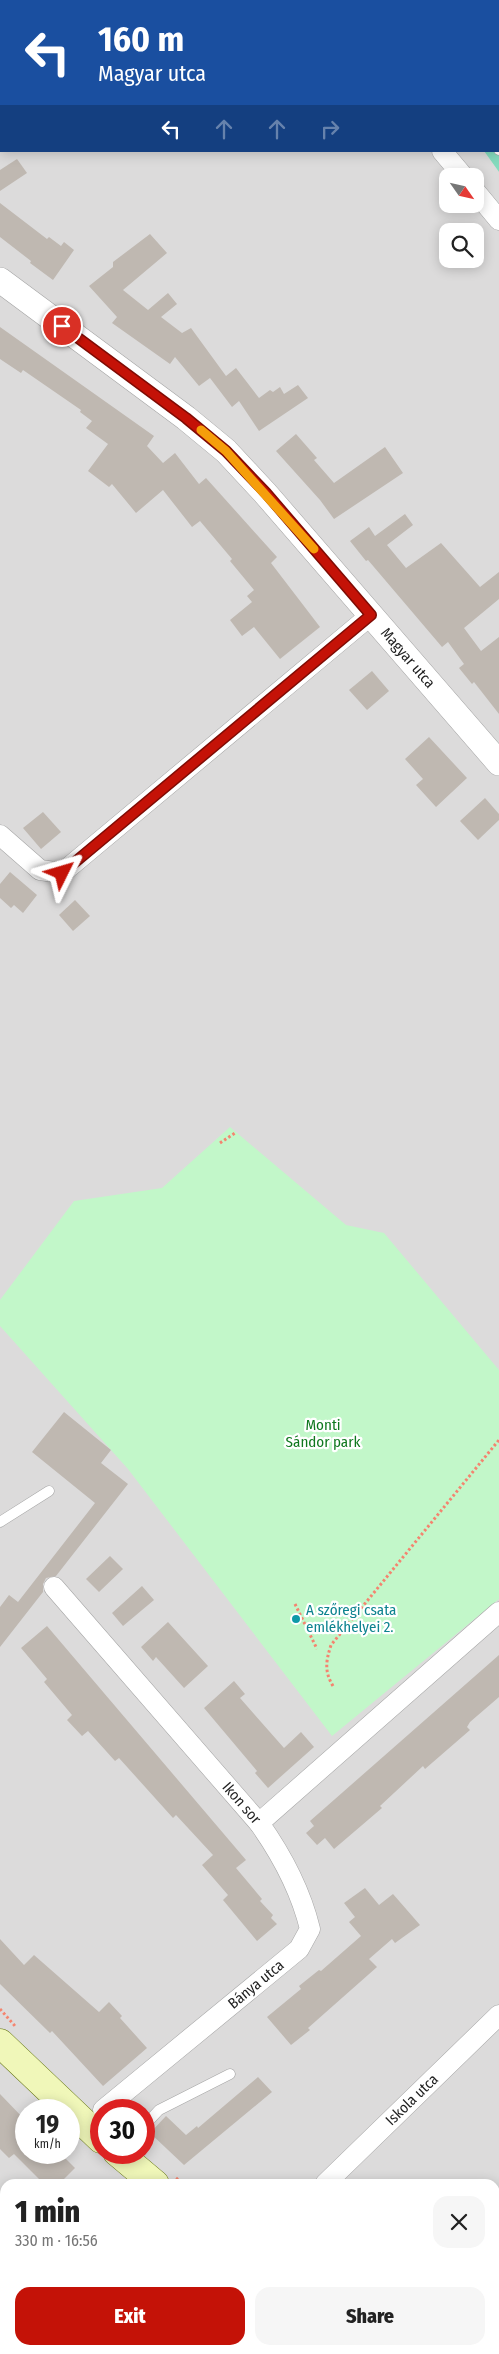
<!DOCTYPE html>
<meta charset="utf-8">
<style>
:root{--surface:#fff;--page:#f6f6f6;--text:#222;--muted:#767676;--accent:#c41207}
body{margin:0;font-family:"Fira Sans Condensed",sans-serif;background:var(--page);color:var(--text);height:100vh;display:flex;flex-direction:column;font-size:19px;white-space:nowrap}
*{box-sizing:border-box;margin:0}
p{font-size:16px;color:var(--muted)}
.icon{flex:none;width:28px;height:28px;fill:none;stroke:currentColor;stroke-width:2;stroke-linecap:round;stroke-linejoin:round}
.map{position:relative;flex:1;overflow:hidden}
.sheet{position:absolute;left:0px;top:2179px;width:500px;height:176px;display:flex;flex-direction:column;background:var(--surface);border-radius:15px 15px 0 0;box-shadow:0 2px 12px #0003}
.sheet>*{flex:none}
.banner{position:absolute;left:0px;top:0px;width:500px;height:152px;box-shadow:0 2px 12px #0003;background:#1a4fa0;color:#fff;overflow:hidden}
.needle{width:32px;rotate:124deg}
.controls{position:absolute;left:439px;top:168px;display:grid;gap:10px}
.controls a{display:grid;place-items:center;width:45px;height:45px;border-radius:10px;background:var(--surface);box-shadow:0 2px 12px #0003;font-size:25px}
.speed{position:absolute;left:15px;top:2099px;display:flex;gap:10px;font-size:25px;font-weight:700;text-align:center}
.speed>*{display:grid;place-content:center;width:65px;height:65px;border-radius:50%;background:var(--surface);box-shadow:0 2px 12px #0003;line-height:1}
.speed small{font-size:12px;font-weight:400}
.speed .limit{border:8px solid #d22;background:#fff;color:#111}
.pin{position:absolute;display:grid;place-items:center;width:42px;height:42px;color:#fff;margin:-21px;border:2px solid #fff;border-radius:50%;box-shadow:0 1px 5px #0007}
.me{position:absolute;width:55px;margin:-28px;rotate:50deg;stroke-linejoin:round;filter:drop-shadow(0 0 4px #0008)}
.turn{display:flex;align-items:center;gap:18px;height:105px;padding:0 15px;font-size:22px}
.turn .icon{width:65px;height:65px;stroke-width:2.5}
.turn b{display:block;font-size:35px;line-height:42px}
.lanes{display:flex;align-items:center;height:48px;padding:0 15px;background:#0003;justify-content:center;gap:25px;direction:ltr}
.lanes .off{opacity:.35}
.round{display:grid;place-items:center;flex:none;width:52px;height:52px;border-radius:15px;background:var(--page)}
.summary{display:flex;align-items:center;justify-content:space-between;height:85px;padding:0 15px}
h1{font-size:30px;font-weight:800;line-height:38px}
.button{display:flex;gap:10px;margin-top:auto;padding:10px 15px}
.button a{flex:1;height:58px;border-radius:15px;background:var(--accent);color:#fff;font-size:20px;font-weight:800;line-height:58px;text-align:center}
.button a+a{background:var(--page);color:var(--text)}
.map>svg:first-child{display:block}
</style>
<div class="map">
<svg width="499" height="2354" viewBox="0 0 499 2354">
<rect width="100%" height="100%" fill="#eeebe4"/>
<!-- residential -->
<path fill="#dcdbdb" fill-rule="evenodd" d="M0,0H432L1,1V151H484L499,172V2354H0ZM448,176H475V204H448ZM448,231H475V259H448ZM26,2110H69V2152H26ZM101,2110H144V2152H101ZM5,2184H495V2350H5Z"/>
<!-- park -->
<polygon fill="#c2f7c9" points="230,1127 346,1225 384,1233 499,1370 499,1599 332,1736 128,1469 0,1326 0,1300 74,1201 162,1188"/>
<!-- pitch -->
<polygon fill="#85dbbe" points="499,19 499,172 484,151 499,151"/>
<!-- building -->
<g fill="#bfb8b1">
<polygon points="17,159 27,173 0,191 0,170"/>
<polygon points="0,203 47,239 49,237 61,246 64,242 74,250 53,280 30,263 31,261 0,237"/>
<polygon points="150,234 167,253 123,290 148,310 168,293 177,304 161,317 182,333 191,328 226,376 236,368 259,398 270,390 273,392 280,387 284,394 298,385 308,398 259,431 239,401 232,407 210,378 199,386 175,357 170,364 112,323 117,317 89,286 113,267 113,262"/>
<polygon points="0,327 154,436 147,446 163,463 175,453 199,484 206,478 277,557 271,563 320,627 280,659 254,627 242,636 230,620 252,602 247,596 254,590 230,561 232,559 200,521 192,527 163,490 136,513 112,484 109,487 88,471 108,444 86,428 92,421 80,412 81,410 23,370 21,373 0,359"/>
<polygon points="296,434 317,458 314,460 334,483 385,447 403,473 334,519 320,500 276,451"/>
<polygon points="405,514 413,525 387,545 406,568 441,543 480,587 499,572 499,599 464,628 481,651 499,637 499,714 474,682 472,684 459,668 464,664 448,642 442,647 368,560 366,561 350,541 369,527 375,536"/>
<polygon points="372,671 389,691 367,710 349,690"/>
<polygon points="429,737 467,778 436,807 416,785 423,779 405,759"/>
<polygon points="485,798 499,814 499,820 478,840 460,821"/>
<polygon points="43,812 61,832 41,849 23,828"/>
<polygon points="10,872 37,895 23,913 14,905 11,908 0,898 0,884"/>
<polygon points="75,900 90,916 73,931 59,915"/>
<polygon points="64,1412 111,1450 101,1463 128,1484 56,1576 46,1578 43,1584 43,1592 0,1647 0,1607 9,1595 18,1602 95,1503 32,1452"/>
<polygon points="110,1556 123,1569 99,1592 86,1579"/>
<polygon points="142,1586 154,1600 123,1626 112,1613"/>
<polygon points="168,1622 208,1666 184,1688 156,1657 153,1661 141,1647"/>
<polygon points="47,1626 246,1860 236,1868 262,1899 260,1901 273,1915 271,1918 277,1924 257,1941 223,1900 228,1895 202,1865 213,1855 176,1815 173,1818 119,1758 115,1761 88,1731 82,1736 67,1720 72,1715 44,1682 47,1679 21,1648"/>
<polygon points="499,1655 499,1697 470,1722 467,1727 470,1730 425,1769 423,1766 380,1806 382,1808 334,1849 325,1838 317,1845 306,1833 314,1826 310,1821"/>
<polygon points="234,1681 245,1694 240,1698 284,1748 301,1732 314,1747 268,1788 255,1773 257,1771 204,1708"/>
<polygon points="365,1888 379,1905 393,1894 420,1925 395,1943 392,1939 369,1959 377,1967 308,2028 310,2030 291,2045 267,2017 301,1989 299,1986 319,1970 321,1971 361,1936 349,1922 355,1917 344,1903"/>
<polygon points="0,1939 24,1965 34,1955 99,2012 109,2002 122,2016 120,2018 147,2048 103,2086 52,2031 50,2033 0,1984"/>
<polygon points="258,2077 272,2092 184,2165 150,2133 166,2116 186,2135 197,2126 198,2128"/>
<polygon points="0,2094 26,2121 26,2152 59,2152 75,2168 59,2184 44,2184 14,2154 9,2158 0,2149"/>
</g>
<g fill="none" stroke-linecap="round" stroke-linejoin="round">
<!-- service casing -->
<g stroke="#a5a5a5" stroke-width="11">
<g id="service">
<polyline points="499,149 499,150"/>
<polyline points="0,1522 49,1491"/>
<polyline points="144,2126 159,2110 230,2074"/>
</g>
</g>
<!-- minor casing -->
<g stroke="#a5a5a5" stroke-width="21">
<g id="minor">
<polyline points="315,0 316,1"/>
<polyline points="442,151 463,176"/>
<polyline points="475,191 499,220"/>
<polyline points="0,835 40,870 62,873 371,615"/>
<path id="s1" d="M54,1587L259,1823L499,1612"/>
<path id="s2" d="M103,2110L299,1949L310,1929C301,1892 281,1854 259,1823"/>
<path id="s3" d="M325,2184L499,2015"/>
<polyline points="0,2224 5,2229"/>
<polyline points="143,2350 148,2354"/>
</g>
</g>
<!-- tertiary casing -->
<g stroke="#a5a5a5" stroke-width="26">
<g id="tertiary">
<path id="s4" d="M0,280L186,418L226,451L265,493L499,763"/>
</g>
</g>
<!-- secondary casing -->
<g stroke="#5f7009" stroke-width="29">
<g id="secondary">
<polyline points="0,2043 101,2139"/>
<polyline points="117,2152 155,2184"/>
<polyline points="305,2350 307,2354"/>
</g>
</g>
<!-- path -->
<g stroke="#f4846f" stroke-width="3" stroke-dasharray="2.5 2.5" stroke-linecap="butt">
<polyline points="220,1143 235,1133"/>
<polyline points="295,1604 317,1649"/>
<path d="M333,1686C324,1671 326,1661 331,1645L499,1440"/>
<polyline points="0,2009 15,2026"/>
<polyline points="176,2178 183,2184"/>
</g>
<!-- service -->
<use href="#service" stroke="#fff" stroke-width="10"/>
<!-- minor -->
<use href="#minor" stroke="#fff" stroke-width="20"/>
<!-- tertiary -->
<use href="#tertiary" stroke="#fff" stroke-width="25"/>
<!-- secondary -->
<use href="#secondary" stroke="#f0f7b9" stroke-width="28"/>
</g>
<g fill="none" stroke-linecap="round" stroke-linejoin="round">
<!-- route casing -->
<g stroke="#7f0c05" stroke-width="12">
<polyline id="route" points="62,326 186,418 226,451 266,493 371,615 62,873"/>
</g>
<!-- route -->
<use href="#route" stroke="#c41207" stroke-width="9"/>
<!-- slow -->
<polyline stroke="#f59e0b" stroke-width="9" points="201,430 226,451 314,549"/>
</g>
<!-- markers -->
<circle fill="#0f9aa8" stroke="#fff" stroke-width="2" cx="296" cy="1619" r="5"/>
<g text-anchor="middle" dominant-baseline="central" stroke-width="4.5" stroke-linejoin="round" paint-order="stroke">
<!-- street labels -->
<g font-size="15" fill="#1e1e1e" stroke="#fff">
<text stroke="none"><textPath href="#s4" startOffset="559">Magyar utca</textPath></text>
<text stroke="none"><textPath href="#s1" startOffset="286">Ikon sor</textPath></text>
<text stroke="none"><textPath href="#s2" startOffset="198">Bánya utca</textPath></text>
<text stroke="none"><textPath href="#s3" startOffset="121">Iskola utca</textPath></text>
</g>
<!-- park labels -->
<g font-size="15" fill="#0f781e" stroke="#fff">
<text x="323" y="1425">Monti<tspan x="323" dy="17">Sándor park</tspan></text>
</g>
<!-- culture labels -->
<g font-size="15" fill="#0d838f" stroke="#fff" text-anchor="start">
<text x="306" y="1610">A szőregi csata<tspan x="306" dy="17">emlékhelyei 2.</tspan></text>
</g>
</g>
</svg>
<div class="controls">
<a><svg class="needle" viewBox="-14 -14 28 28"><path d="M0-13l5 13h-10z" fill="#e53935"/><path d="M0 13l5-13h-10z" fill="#767676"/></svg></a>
<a><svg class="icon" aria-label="search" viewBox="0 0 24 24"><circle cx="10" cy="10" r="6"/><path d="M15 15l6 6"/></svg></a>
</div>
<div class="speed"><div>19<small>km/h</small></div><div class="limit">30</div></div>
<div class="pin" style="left:62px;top:326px;background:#d93025"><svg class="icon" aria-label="arrive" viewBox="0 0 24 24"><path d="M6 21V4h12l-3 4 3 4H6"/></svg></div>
<svg class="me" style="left:62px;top:873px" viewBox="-20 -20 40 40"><path d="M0-17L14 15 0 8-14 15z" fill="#c41207" stroke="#fff" stroke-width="4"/></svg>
<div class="banner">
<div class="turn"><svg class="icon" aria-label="left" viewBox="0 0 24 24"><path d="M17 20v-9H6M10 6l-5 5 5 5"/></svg><div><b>160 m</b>Magyar utca</div></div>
<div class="lanes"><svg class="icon" aria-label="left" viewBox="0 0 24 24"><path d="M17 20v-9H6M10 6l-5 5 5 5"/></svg><svg class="icon off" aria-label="ahead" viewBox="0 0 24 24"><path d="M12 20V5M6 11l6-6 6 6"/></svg><svg class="icon off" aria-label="ahead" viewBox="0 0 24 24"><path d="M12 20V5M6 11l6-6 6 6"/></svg><svg class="icon off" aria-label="right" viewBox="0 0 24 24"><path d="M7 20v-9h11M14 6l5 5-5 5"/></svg></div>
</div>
<section class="sheet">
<div class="summary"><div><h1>1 min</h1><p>330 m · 16:56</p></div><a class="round"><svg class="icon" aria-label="close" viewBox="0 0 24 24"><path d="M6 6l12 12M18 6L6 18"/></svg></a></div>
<div class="button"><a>Exit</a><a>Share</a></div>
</section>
</div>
